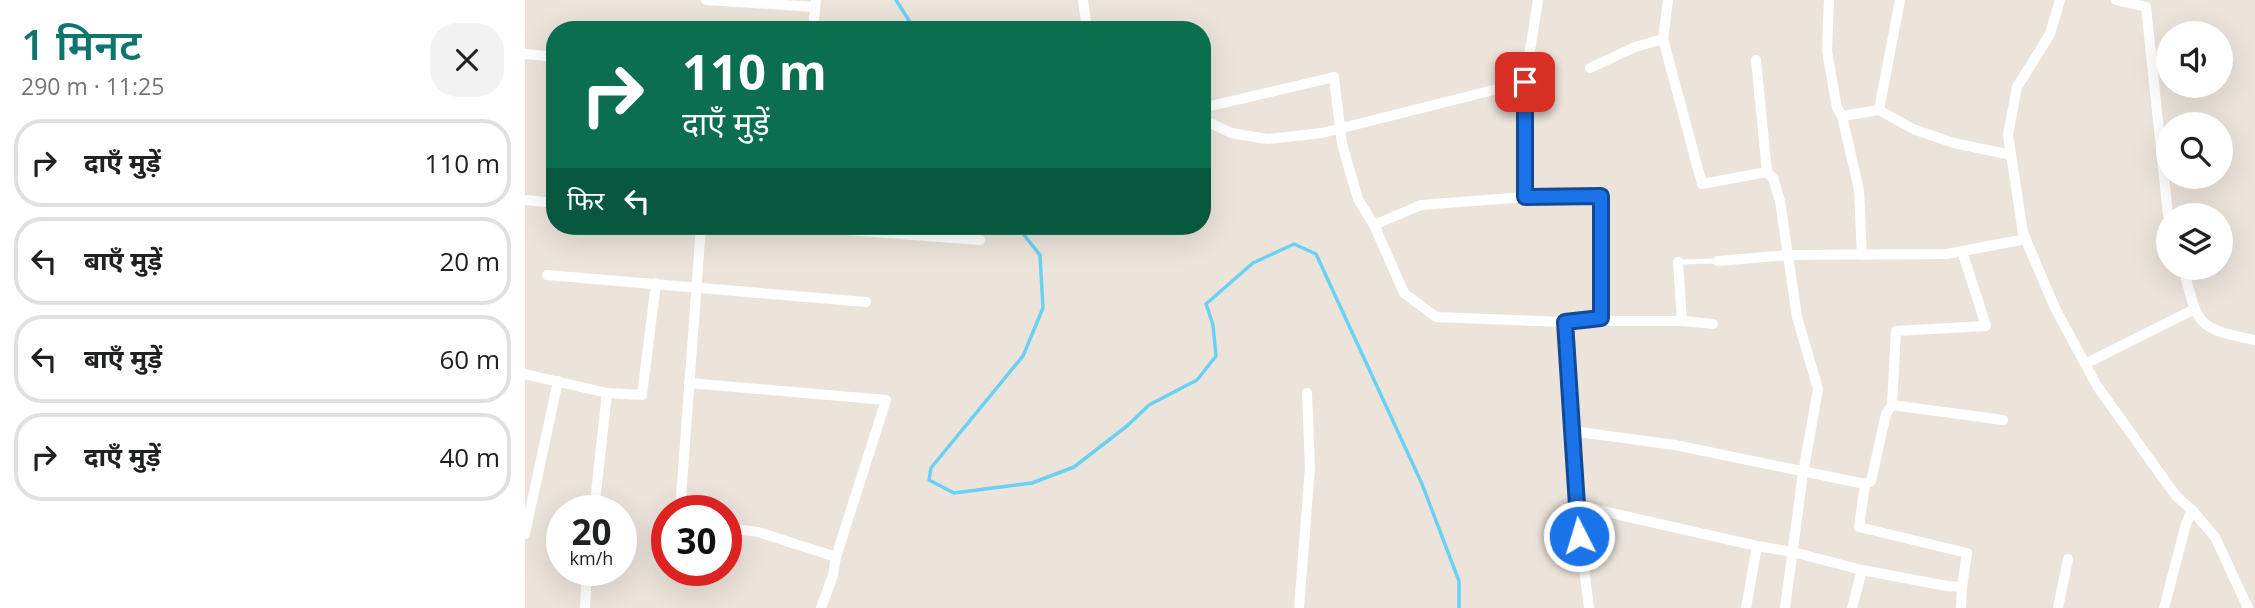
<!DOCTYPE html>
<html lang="hi">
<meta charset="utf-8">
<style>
:root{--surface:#fff;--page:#f2f2f2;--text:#202124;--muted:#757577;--line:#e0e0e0;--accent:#0f766e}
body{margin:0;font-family:"Open Sans","Noto Sans Devanagari",sans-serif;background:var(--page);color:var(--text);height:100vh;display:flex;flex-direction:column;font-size:26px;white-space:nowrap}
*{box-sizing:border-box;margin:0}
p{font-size:23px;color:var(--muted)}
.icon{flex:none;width:38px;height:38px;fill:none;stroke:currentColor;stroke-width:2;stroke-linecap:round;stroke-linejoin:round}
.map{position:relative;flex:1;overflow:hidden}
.drawer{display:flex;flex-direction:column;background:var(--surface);width:525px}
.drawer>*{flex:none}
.banner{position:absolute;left:21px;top:21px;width:665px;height:214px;border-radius:28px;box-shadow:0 7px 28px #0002;background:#0b6e4f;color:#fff;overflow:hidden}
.buttons{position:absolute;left:1631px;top:21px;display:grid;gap:14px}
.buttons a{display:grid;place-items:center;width:77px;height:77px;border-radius:50%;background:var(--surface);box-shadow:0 7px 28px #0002;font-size:35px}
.speed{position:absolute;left:21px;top:495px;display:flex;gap:14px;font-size:35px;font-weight:700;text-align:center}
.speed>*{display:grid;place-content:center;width:91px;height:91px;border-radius:50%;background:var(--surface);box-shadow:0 7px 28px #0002;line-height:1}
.speed small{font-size:18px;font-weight:400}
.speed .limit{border:10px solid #d22;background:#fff;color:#111}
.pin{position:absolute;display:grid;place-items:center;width:60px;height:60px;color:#fff;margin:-30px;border-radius:14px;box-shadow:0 4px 10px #0006}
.me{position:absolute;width:77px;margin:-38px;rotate:355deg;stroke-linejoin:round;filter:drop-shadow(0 0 5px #0008)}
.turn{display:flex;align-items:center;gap:24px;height:147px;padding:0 21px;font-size:32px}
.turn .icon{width:91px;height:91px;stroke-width:2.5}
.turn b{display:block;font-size:49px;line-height:60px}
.then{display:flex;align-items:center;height:66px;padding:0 21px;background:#0003;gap:14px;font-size:26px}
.round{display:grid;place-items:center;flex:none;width:74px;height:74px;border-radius:28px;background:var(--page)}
.overview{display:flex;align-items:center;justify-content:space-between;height:119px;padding:0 21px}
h1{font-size:42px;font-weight:600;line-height:52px;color:var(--accent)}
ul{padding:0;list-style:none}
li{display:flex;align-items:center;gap:21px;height:88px;margin:0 14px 10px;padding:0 7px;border:4px solid var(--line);border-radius:28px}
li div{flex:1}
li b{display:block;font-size:26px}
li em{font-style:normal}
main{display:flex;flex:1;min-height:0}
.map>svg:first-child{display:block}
</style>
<main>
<section class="drawer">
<div class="overview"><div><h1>1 मिनट</h1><p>290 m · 11:25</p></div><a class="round"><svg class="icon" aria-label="close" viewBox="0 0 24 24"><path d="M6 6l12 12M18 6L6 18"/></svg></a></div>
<ul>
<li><svg class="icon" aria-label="right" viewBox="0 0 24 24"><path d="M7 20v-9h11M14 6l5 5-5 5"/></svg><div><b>दाएँ मुड़ें</b></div><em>110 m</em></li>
<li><svg class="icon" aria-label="left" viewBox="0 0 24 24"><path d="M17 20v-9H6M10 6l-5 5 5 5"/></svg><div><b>बाएँ मुड़ें</b></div><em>20 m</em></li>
<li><svg class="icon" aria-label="left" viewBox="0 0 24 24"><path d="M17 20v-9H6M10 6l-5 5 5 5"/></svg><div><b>बाएँ मुड़ें</b></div><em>60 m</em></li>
<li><svg class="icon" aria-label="right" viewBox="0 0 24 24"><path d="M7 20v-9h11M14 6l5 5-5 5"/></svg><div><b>दाएँ मुड़ें</b></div><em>40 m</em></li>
</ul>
</section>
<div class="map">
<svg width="1730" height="608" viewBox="0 0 1730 608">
<rect width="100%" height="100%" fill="#ece4db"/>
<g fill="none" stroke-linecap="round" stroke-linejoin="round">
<!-- stream -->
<g stroke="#69d1f3" stroke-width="3.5">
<polyline points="371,0 390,30"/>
<polyline points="492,226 515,255 518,308 498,356 406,468 404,480 429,493 507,483 549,467 602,426 624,405 672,380 691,356 688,325 681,304 728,263 769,244 791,254 897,484 934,581 934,608"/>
</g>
<!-- service -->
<polyline stroke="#fff" stroke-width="5" points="1154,262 1193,261"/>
<!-- minor -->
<g stroke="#fff" stroke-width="10">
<polyline points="181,0 290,7"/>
<polyline points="558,0 562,30"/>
<polyline points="1304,0 1302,51 1312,108 1317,116 1334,190 1337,255"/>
<polyline points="1535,0 1525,34 1492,87 1483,135 1498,233 1530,308 1572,386 1651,496 1667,510 1661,524 1639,608"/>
<polyline points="1591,0 1621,7 1643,215"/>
<polyline points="288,30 291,0"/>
<polyline points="1138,39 1143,0"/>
<polyline points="0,54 30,57"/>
<polyline points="1231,60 1242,172 1248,178 1255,201 1272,317 1293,389 1278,473 1260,608"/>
<polyline points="1065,68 1110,47 1138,39 1177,184 1242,172"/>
<polyline points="1000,82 1013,0"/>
<polyline points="677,108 809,77 817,144 833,199 849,225 879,293 911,317 1040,322 1076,318 1086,321 1157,321 1188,324"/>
<polyline points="1354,110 1375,0"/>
<polyline points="677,116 683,122 706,133 742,139 797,133 1000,82 1000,197"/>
<polyline points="1317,116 1354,110 1388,129 1429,143 1486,155"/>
<polyline points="0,200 30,203"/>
<polyline points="849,225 896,205 1000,197 1076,196 1076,318"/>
<polyline points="267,226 455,240"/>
<polyline points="1193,261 1264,255 1422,254 1501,239"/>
<polyline points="1153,262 1157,321"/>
<path d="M1658,268C1674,325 1669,328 1730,340"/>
<polyline points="22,275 341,302"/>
<polyline points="1040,322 1052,514 1064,608"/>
<polyline points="1560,364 1670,309"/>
<polyline points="0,374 82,393 117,395 131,283"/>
<polyline points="164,383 361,400 311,557 308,575 296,608"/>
<polyline points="1367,405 1478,420"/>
<polyline points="1047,431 1150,445 1340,484 1346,481 1361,414 1367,405 1371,331 1461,326 1437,251"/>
<polyline points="1340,484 1334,527 1442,553 1437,587 1436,608"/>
<polyline points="1051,505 1232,546 1268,552 1337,570 1422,586 1437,587"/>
<polyline points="1667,510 1690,537 1723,608"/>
<polyline points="69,511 82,393"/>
<polyline points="155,511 176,226"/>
<polyline points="201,528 233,532 311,557"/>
<polyline points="0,534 33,381"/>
<polyline points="60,608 62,570"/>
<polyline points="774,608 785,467 782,393"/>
<polyline points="1221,608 1232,546"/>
<polyline points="1327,608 1337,570"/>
<polyline points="1533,608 1543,559"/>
</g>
</g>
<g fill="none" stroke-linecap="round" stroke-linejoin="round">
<!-- route casing -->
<g stroke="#114b97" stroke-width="18">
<polyline id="route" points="1000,82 1000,197 1076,196 1076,318 1040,322 1054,536"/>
</g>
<!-- route -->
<use href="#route" stroke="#1a73e8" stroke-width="12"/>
</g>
</svg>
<div class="buttons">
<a><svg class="icon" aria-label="sound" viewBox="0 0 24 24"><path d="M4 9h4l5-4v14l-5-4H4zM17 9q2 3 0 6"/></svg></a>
<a><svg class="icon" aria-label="search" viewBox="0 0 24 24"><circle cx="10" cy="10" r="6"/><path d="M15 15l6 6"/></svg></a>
<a><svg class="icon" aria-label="layers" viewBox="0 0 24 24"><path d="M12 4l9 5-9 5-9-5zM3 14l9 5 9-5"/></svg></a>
</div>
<div class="speed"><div>20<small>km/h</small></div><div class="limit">30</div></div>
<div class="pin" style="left:1000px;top:82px;background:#d93025"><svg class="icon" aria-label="arrive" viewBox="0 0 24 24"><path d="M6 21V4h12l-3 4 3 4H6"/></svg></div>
<svg class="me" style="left:1054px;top:536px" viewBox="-20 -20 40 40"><circle r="17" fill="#1a73e8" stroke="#fff" stroke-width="3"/><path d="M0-11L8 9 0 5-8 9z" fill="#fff"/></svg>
<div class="banner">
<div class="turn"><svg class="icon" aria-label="right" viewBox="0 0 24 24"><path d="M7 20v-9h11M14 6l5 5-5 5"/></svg><div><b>110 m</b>दाएँ मुड़ें</div></div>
<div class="then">फिर<svg class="icon" aria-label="left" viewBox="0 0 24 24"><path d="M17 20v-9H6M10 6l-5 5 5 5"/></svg></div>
</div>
</div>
</main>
